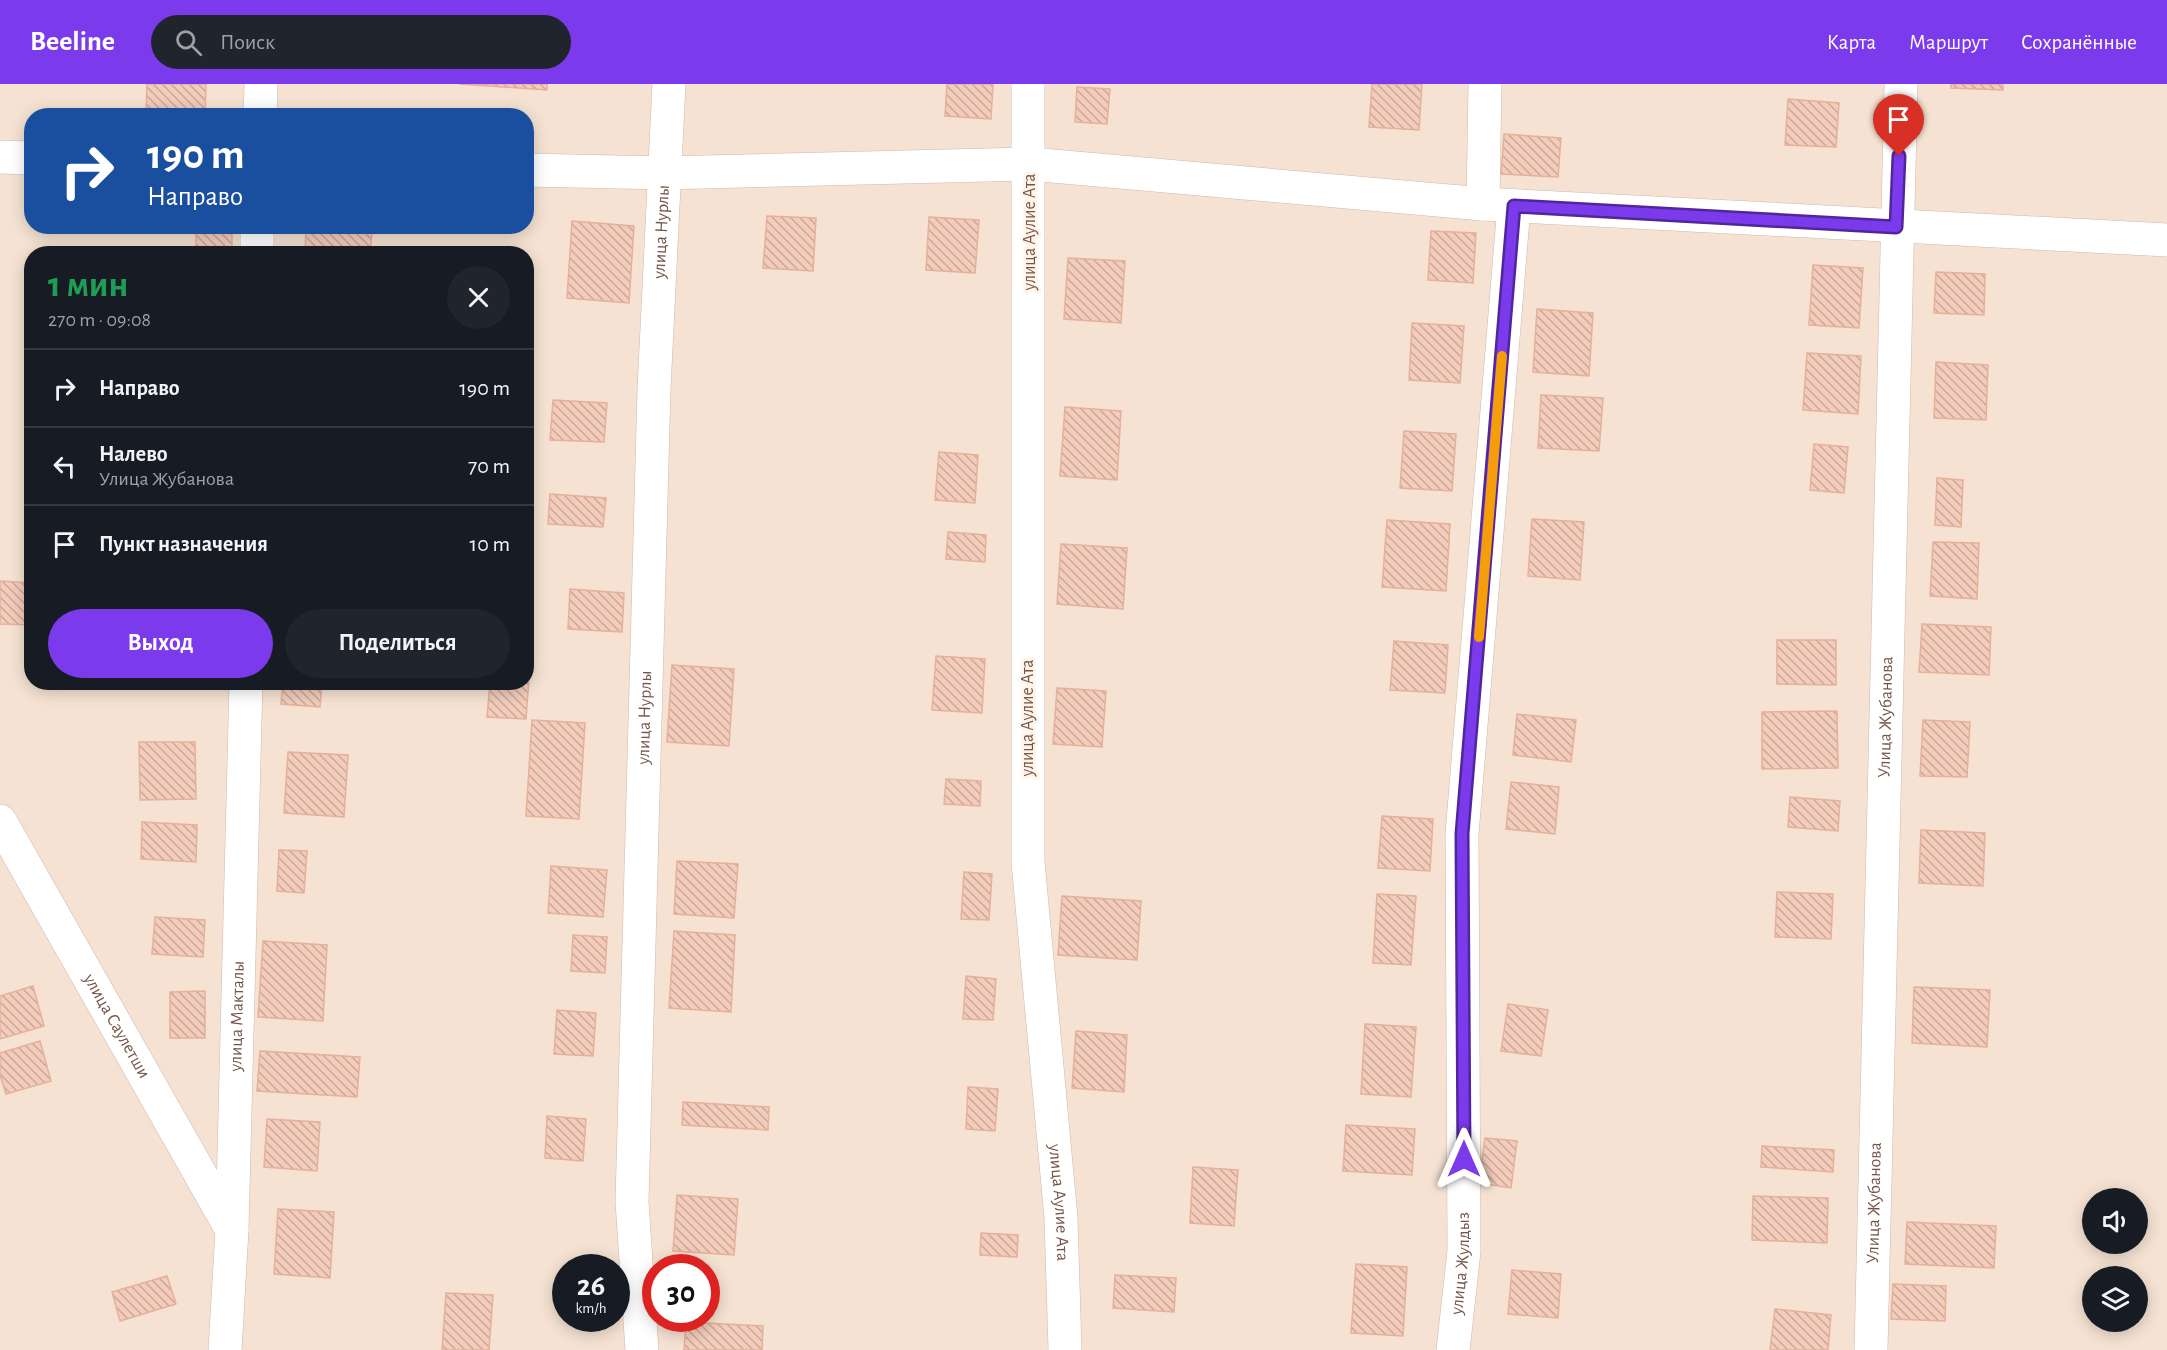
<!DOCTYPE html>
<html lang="ru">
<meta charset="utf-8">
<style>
:root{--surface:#171b24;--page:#20242c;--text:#f1f3f6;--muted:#9ea1a6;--line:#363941;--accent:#7c3aed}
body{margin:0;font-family:"Alegreya Sans",sans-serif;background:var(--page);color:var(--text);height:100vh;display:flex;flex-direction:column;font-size:22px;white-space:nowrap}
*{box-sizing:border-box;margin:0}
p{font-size:20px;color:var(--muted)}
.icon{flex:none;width:33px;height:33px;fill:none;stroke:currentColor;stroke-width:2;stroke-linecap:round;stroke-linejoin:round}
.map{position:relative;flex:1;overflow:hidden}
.sheet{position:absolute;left:24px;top:162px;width:510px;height:444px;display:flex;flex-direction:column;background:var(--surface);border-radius:24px;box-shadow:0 3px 15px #0003}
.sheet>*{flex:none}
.top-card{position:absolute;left:24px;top:24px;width:510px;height:126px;border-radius:24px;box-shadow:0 3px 15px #0003;background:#1a4fa0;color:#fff;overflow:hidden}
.controls{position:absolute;left:2082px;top:1104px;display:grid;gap:12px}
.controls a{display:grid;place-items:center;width:66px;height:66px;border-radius:50%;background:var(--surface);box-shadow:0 3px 15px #0003;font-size:30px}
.speed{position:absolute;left:552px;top:1170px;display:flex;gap:12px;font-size:30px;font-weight:700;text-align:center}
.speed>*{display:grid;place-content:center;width:78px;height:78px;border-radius:50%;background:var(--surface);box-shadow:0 3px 15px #0003;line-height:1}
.speed small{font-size:15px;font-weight:400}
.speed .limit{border:9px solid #d22;background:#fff;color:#111}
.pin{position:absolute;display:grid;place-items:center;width:51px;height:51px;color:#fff;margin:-62px -26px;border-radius:50% 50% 50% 0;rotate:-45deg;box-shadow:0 0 6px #0007}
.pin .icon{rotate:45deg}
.me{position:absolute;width:66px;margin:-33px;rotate:0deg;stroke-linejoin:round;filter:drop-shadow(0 0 4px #0008)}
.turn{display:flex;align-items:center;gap:21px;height:126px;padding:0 24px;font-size:27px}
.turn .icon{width:78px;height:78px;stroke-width:2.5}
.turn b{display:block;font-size:42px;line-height:51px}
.round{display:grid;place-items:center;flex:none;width:63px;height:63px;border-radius:32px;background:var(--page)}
.overview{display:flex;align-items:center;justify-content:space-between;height:102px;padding:0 24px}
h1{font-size:36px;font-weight:700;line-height:45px;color:#1e9e55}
.button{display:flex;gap:12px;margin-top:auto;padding:12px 24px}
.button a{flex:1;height:69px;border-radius:36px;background:var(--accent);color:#fff;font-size:24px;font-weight:700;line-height:69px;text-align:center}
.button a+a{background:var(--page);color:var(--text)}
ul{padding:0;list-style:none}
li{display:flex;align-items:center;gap:18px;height:78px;padding:0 24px;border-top:2px solid var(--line)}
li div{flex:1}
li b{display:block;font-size:22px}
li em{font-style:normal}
header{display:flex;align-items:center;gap:36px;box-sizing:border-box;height:84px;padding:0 30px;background:var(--accent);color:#fff}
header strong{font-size:28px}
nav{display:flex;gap:33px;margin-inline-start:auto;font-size:21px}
.search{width:420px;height:54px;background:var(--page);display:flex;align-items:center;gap:15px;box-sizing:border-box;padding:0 21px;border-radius:33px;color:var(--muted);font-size:22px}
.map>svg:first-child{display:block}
</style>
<header>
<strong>Beeline</strong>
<div class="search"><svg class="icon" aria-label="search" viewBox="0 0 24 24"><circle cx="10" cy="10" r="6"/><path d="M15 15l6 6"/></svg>Поиск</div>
<nav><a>Карта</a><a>Маршрут</a><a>Сохранённые</a></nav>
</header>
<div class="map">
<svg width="2167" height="1266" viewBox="0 0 2167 1266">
<defs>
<pattern id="building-back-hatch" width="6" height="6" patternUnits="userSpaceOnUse" patternTransform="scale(1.5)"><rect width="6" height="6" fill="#f3ccbb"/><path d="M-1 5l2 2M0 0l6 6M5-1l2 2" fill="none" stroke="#c9a89a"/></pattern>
</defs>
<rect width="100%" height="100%" fill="#fdf1e4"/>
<!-- residential -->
<path fill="#f5e2d2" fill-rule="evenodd" d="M0,0H2167V1266H0ZM32,32H526V142H32ZM32,170H526V598H32ZM2092,1114H2138V1160H2092ZM566,1184H616V1234H566ZM656,1184H706V1234H656ZM2092,1192H2138V1238H2092Z"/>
<!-- building -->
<g fill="url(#building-back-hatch)" stroke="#e6b09b" stroke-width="1.5">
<polygon points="147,0 206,0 205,32 146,32"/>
<polygon points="459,0 547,0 547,6"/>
<polygon points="947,0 993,0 991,35 945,32"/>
<polygon points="1372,0 1422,0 1419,46 1369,43"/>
<polygon points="1951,0 2003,0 2003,6 1951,4"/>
<polygon points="1077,3 1110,5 1107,40 1075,38"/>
<polygon points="1788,15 1839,19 1836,63 1785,61"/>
<polygon points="1504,50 1561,54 1558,93 1501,90"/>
<polygon points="767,132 816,134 813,187 763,184"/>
<polygon points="929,133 979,136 975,189 926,186"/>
<polygon points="572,137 634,142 629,219 567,214"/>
<rect x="196" y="142" width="36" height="28"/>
<polygon points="306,144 372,147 370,170 305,170"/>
<polygon points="1431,147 1476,149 1473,199 1428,196"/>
<polygon points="1068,174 1125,177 1121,239 1064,235"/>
<polygon points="1813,181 1863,184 1859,244 1809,241"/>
<polygon points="1936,188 1985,190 1984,231 1934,229"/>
<polygon points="1537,225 1593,229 1589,292 1533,288"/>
<polygon points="1412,239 1464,242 1460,299 1409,296"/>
<polygon points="1807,269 1861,272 1858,330 1803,326"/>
<polygon points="1936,278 1988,281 1986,336 1934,334"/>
<polygon points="1541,311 1603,314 1599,367 1538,364"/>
<polygon points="553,316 607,319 604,358 550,356"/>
<polygon points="1065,323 1121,327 1117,396 1060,392"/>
<polygon points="1404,347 1456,350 1452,407 1400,404"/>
<polygon points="1814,360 1848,363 1844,409 1810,406"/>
<polygon points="939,368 978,371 975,419 935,416"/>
<polygon points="1937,394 1963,396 1961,443 1935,441"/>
<polygon points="550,410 606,414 603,443 548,440"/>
<polygon points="1532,435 1584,438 1580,496 1528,492"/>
<polygon points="1387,436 1450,440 1446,507 1382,503"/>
<polygon points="948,448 986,451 985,478 946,475"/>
<polygon points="1933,458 1979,459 1977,515 1930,512"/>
<polygon points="1061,460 1127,464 1123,525 1057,520"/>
<polygon points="0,497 32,499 32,541 0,540"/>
<polygon points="570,505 624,509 622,548 568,545"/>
<polygon points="1922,540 1991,543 1989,591 1919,588"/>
<polygon points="1777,556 1836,556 1836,601 1777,600"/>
<polygon points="1394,557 1448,561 1445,609 1390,606"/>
<polygon points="936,572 985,575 982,629 932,626"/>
<polygon points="672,581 734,585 729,662 667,658"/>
<polygon points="526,594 529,594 526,635 487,633 490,598 526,598"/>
<polygon points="283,598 322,598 320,623 281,620"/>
<polygon points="1057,604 1106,607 1102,663 1053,660"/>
<polygon points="1837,627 1838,684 1762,685 1762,628"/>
<polygon points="1517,630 1576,636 1571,678 1513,671"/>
<polygon points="532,636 585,639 579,735 526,732"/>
<polygon points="1923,636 1970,638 1967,693 1920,692"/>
<polygon points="139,658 195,658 196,715 140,716"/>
<polygon points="288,668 348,671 344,733 284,729"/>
<polygon points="946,695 981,697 980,722 944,720"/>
<polygon points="1511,698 1559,703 1555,750 1506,745"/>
<polygon points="1790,713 1840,717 1838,747 1788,743"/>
<polygon points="1382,732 1433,735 1430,787 1378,784"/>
<polygon points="142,738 197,741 196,778 141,775"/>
<polygon points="1921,746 1985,749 1983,802 1919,799"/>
<polygon points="279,766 307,767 304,809 277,807"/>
<polygon points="677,777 738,780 734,834 674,830"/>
<polygon points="551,782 607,786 603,833 548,829"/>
<polygon points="964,788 992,790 989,836 961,835"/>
<polygon points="1777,808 1833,810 1831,855 1775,853"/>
<polygon points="1377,810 1416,812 1411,881 1373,879"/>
<polygon points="1062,812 1141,817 1137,876 1058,871"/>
<polygon points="155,833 205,836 203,873 152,870"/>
<polygon points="674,847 735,851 731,928 669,924"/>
<polygon points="573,851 607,853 605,889 571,887"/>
<polygon points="263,857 327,861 323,937 258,933"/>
<polygon points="966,892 996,895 993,936 963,935"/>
<polygon points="33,902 44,942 0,955 0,912"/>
<polygon points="1914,903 1990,906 1987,963 1912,959"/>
<polygon points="205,907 205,954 170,954 170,908"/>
<polygon points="1508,920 1548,926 1541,972 1501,967"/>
<polygon points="557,926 596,929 593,972 554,970"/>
<polygon points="1365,940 1416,943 1411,1013 1361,1010"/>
<polygon points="1076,947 1127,951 1124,1008 1072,1004"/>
<polygon points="40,957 51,997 6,1010 0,991 0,969"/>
<polygon points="260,967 360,973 357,1013 257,1007"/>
<polygon points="968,1003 998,1005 995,1047 966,1045"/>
<polygon points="683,1018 769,1023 768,1046 682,1041"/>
<polygon points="547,1032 586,1035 583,1077 545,1074"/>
<polygon points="267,1035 320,1038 317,1087 264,1083"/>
<polygon points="1346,1041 1415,1045 1412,1091 1343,1087"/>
<polygon points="1485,1054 1517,1057 1511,1104 1479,1099"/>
<polygon points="1762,1062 1834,1066 1833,1088 1761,1083"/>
<polygon points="1193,1083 1238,1086 1234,1142 1190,1139"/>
<polygon points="677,1111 738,1115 734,1171 673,1167"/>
<polygon points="1753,1112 1828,1114 1827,1159 1752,1156"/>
<polygon points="278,1125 334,1128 330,1194 274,1190"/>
<polygon points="1907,1138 1996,1142 1994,1184 1905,1180"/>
<polygon points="981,1149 1018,1151 1017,1173 980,1171"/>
<polygon points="1356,1180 1407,1183 1403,1252 1351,1249"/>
<polygon points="1512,1186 1561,1190 1558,1234 1508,1230"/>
<polygon points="1115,1191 1176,1194 1174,1228 1113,1224"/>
<polygon points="167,1192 176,1220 120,1237 112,1208"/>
<polygon points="1893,1200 1946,1202 1945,1237 1891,1235"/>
<polygon points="446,1209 493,1211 489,1266 442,1266"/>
<polygon points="1775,1225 1831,1231 1828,1266 1770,1266"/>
<polygon points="686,1238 763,1242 762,1266 684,1266"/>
</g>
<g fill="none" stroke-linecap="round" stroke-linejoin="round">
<!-- minor casing -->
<g stroke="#d0b9ad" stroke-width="34">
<g id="minor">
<path id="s1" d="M1028,0V778L1061,1134L1065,1266"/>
<polyline points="260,32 261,0"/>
<polyline points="0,73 32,74"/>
<polyline points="526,86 664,89 1030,80 1483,120 2167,156"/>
<polyline points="1483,120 1485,0"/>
<polyline points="257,170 257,142"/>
<path id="s2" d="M0,737L232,1146"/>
<path id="s3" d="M225,1266L232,1146L246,598"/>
<path id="s4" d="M642,1266L632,1118L654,305L669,0"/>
<path id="s5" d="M1453,1266L1464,1167L1462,750L1514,122"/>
<path id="s6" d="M1871,1266L1901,0"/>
</g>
</g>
<!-- minor -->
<use href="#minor" stroke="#fff" stroke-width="33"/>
</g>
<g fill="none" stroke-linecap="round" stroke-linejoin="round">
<!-- route casing -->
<g stroke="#51269a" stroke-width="15">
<polyline id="route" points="1464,1075 1462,750 1514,122 1896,143 1899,72"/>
</g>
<!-- route -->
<use href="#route" stroke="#7c3aed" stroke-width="10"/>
<!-- slow -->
<polyline stroke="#f59e0b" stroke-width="10" points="1479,553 1502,272"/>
</g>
<g text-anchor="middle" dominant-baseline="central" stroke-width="6" stroke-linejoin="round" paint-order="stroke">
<!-- street labels -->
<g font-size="18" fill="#765549" stroke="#fff5eb">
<text stroke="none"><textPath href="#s4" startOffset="1119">улица Нурлы</textPath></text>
<text transform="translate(1030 148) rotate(-90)">улица Аулие Ата</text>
<text stroke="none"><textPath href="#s4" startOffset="633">улица Нурлы</textPath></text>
<text stroke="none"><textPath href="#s6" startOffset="633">Улица Жубанова</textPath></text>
<text transform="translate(1028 634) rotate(-90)">улица Аулие Ата</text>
<text stroke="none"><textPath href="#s3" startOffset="334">улица Макталы</textPath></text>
<text stroke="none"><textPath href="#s2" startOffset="236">улица Саулетши</textPath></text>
<text stroke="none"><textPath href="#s1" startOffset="1120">улица Аулие Ата</textPath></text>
<text stroke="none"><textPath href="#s6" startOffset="147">Улица Жубанова</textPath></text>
<text stroke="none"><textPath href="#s5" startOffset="87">улица Жулдыз</textPath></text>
</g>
</g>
</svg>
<div class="controls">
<a><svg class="icon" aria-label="sound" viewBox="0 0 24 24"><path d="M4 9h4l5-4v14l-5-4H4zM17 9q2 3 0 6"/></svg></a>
<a><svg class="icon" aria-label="layers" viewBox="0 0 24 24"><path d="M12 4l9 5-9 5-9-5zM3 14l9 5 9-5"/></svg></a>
</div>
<div class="speed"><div>26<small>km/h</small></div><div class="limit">30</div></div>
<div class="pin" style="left:1899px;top:72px;background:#d93025"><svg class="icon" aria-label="arrive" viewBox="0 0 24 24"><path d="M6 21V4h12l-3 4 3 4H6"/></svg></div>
<svg class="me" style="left:1464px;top:1075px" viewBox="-20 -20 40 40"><path d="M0-17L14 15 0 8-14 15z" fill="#7c3aed" stroke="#fff" stroke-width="4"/></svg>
<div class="top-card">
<div class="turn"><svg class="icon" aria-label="right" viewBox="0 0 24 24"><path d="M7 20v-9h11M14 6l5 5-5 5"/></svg><div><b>190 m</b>Направо</div></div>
</div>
<section class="sheet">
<div class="overview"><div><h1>1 мин</h1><p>270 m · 09:08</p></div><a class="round"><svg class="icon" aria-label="close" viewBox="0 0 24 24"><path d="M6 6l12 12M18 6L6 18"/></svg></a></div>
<ul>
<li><svg class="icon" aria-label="right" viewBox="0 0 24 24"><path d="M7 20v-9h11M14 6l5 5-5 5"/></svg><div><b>Направо</b></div><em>190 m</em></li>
<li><svg class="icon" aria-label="left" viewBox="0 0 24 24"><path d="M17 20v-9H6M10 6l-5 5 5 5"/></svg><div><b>Налево</b><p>Улица Жубанова</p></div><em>70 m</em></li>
<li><svg class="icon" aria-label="arrive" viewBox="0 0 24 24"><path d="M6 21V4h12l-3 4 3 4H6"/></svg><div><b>Пункт назначения</b></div><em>10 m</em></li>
</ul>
<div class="button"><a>Выход</a><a>Поделиться</a></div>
</section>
</div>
